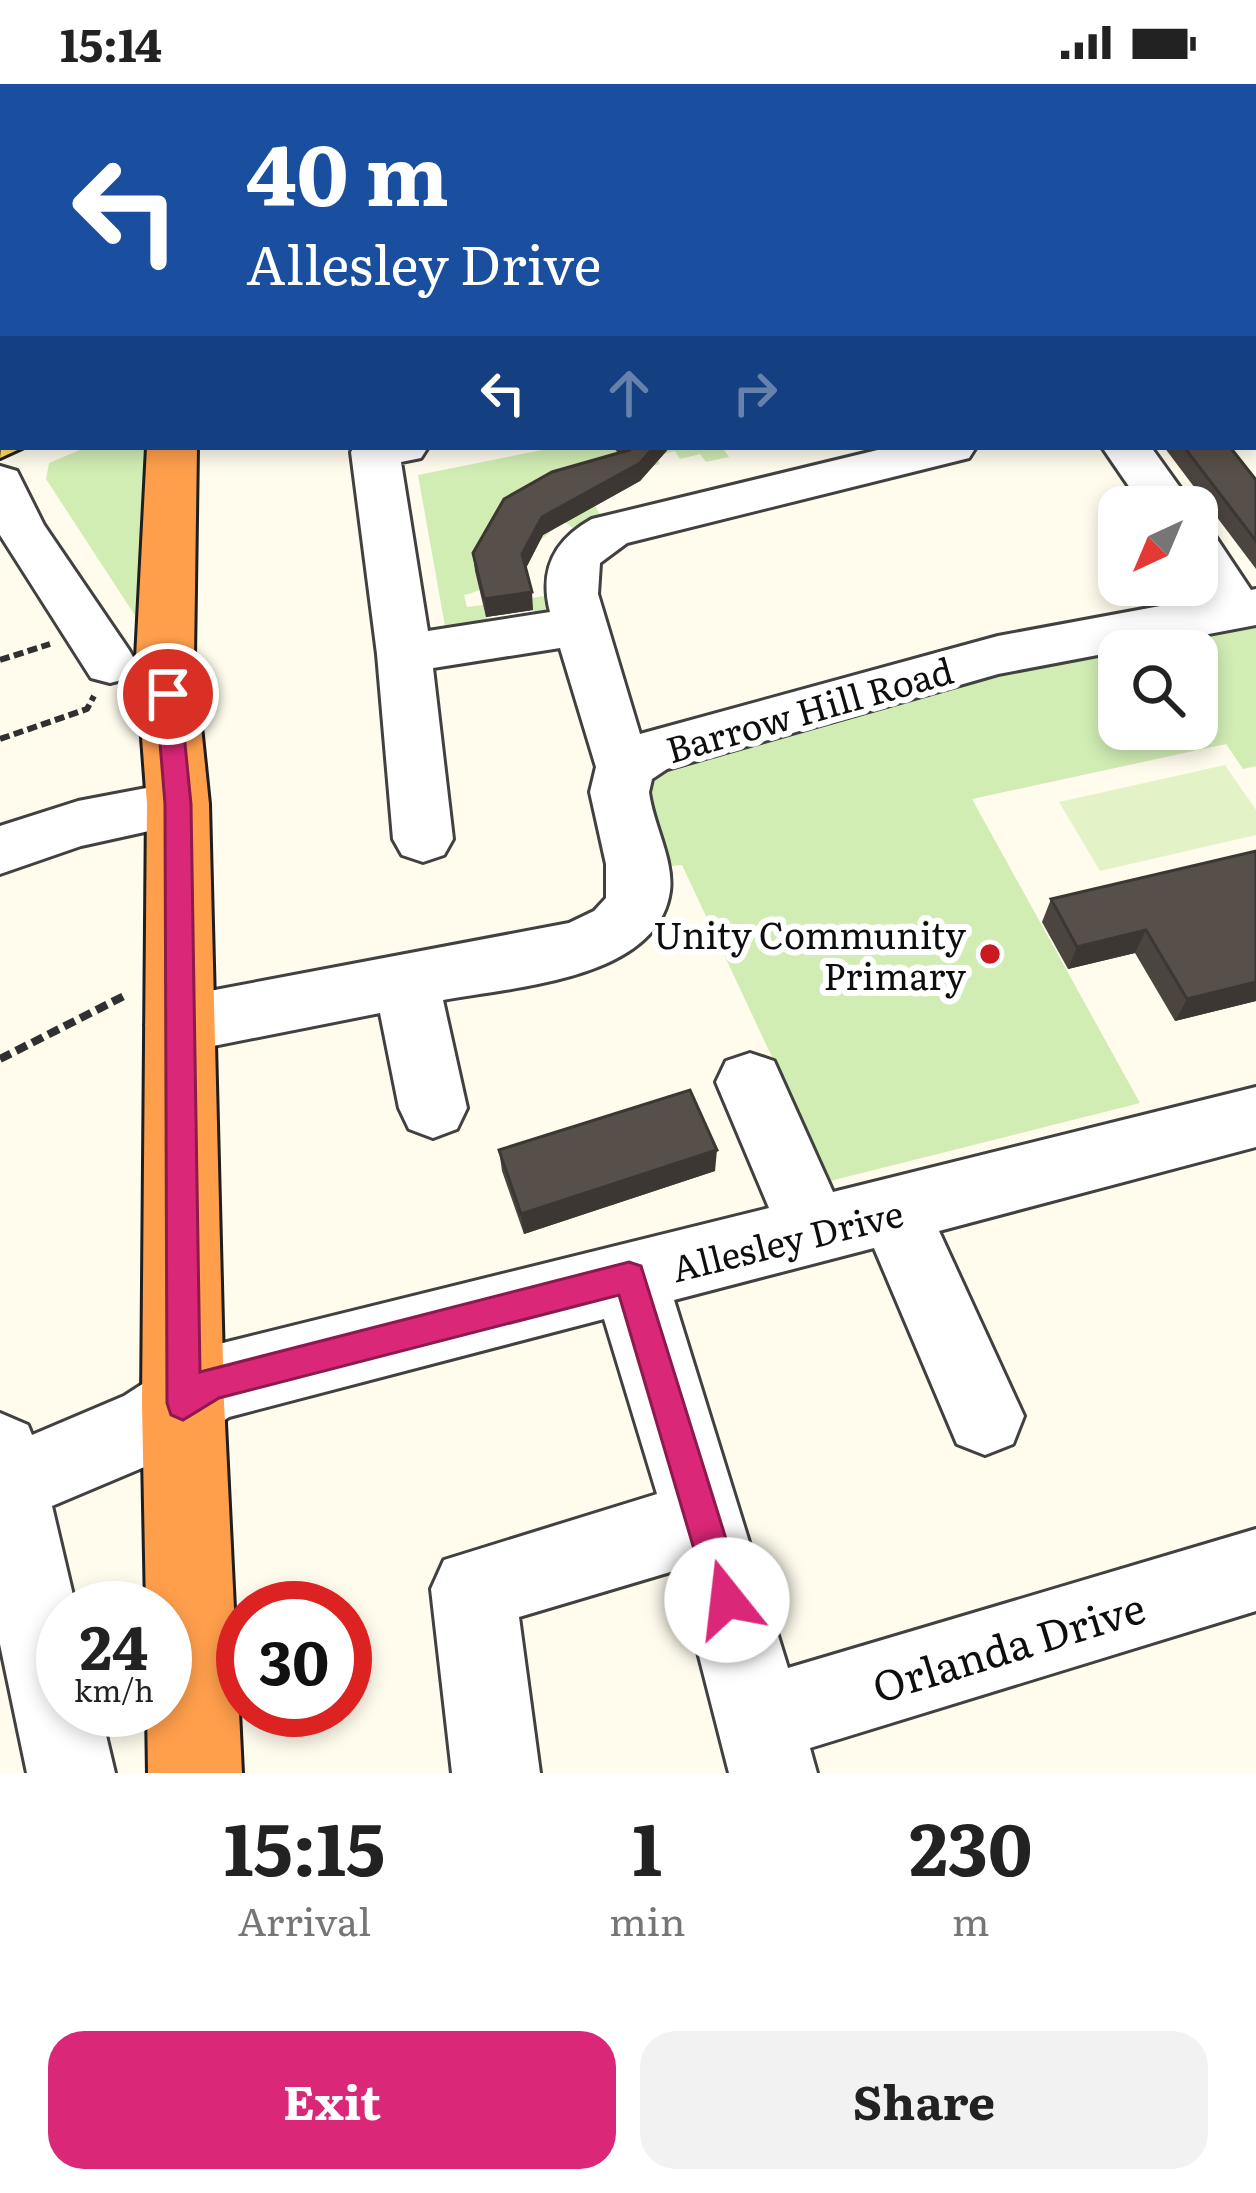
<!DOCTYPE html>
<style>
:root{--surface:#fff;--page:#f2f2f2;--text:#222;--muted:#767676;--accent:#db2777}
body{margin:0;font-family:Literata,serif;background:var(--page);color:var(--text);height:100vh;display:flex;flex-direction:column;font-size:45px;white-space:nowrap}
*{box-sizing:border-box;margin:0}
p{font-size:39px;color:var(--muted)}
.icon{flex:none;width:66px;height:66px;fill:none;stroke:currentColor;stroke-width:2;stroke-linecap:round;stroke-linejoin:round}
.map{position:relative;height:1689px;overflow:hidden}
.sheet{display:flex;flex-direction:column;background:var(--surface);flex:1}
.sheet>*{flex:none}
.guide{position:absolute;left:0px;top:0px;width:1257px;height:366px;box-shadow:0 6px 18px #0003;background:#1a4fa0;color:#fff;overflow:hidden}
.needle{width:78px;rotate:224deg}
.tools{position:absolute;left:1098px;top:402px;display:grid;gap:24px}
.tools a{display:grid;place-items:center;width:120px;height:120px;border-radius:24px;background:var(--surface);box-shadow:0 6px 18px #0003;font-size:60px}
.speed{position:absolute;left:36px;top:1497px;display:flex;gap:24px;font-size:60px;font-weight:700;text-align:center}
.speed>*{display:grid;place-content:center;width:156px;height:156px;border-radius:50%;background:var(--surface);box-shadow:0 6px 18px #0003;line-height:1}
.speed small{font-size:30px;font-weight:400}
.speed .limit{border:18px solid #d22;background:#fff;color:#111}
.pin{position:absolute;display:grid;place-items:center;width:102px;height:102px;color:#fff;margin:-51px;border:6px solid #fff;border-radius:50%;box-shadow:0 3px 12px #0007}
.me{position:absolute;width:132px;margin:-66px;rotate:344deg;stroke-linejoin:round;filter:drop-shadow(0 0 9px #0008)}
.turn{display:flex;align-items:center;gap:42px;height:252px;padding:0 48px;font-size:54px}
.turn .icon{width:156px;height:156px;stroke-width:2.5}
.turn b{display:block;font-size:84px;line-height:102px}
.lanes{display:flex;align-items:center;height:114px;padding:0 48px;background:#0003;justify-content:center;gap:60px;direction:ltr}
.lanes .off{opacity:.35}
.eta{display:flex;justify-content:space-evenly;align-items:center;height:204px;text-align:center}
.eta b{font-size:72px;font-weight:700;line-height:84px}
.action{display:flex;gap:24px;margin-top:auto;padding:24px 48px}
.action a{flex:1;height:138px;border-radius:36px;background:var(--accent);color:#fff;font-size:48px;font-weight:700;line-height:138px;text-align:center}
.action a+a{background:var(--page);color:var(--text)}
.status{display:flex;justify-content:space-between;align-items:center;height:84px;padding:0 60px;background:var(--surface);direction:ltr}
.status svg{height:33px;fill:currentColor}
.map>svg:first-child{display:block}
</style>
<div class="status"><b>15:14</b><svg viewBox="0 0 49 12"><path d="M0 12V9h3v3zM5 12V6h3v6zM10 12V3h3v9zM15 12V0h3v12zM26 1h20v11H26zM47 4h2v5h-2z"/></svg></div>
<div class="map">
<svg width="1256" height="1689" viewBox="0 0 1256 1689">
<rect width="100%" height="100%" fill="#fffcee"/>
<!-- green -->
<g fill="#d1edb4" fill-rule="evenodd">
<polygon points="87,363 144,363 141,531 136,533 46,395 49,379"/>
<path d="M557,363H722L729,373L706,378L700,370L680,375L675,367L656,372L660,380L637,386L590,414L600,430L573,444L565,438C531,457 503,504 464,511L467,523L483,521L488,539L534,533L530,514L545,512L549,534L446,548L418,391Z"/>
<path d="M1256,540V682L1243,685L1226,660L972,715L1140,1019L830,1097L682,781L661,783L644,695L647,690L1016,584ZM1119,567H1197V645H1119Z"/>
</g>
<!-- pitch -->
<polygon fill="#e4f3c7" points="1225,681 1256,726 1256,751 1100,787 1059,718"/>
<g fill="none" stroke-linecap="round" stroke-linejoin="round">
<!-- minor casing -->
<g stroke="#414141" stroke-width="6">
<g id="minor">
<rect x="290" y="0" width="38" height="3"/>
<polygon points="1159,0 1197,0 1199,3 1161,3"/>
<rect x="0" y="44" width="3" height="24"/>
<polygon points="1254,179 1256,180 1256,207 1254,206"/>
<path d="M354,363H428L421,374L401,378L428,547L550,528C539,486 554,456 592,435L890,363H976L969,374L627,459L600,479L598,510L640,650L998,552L1203,514L1195,501L1197,447L1215,452L1251,506L1256,505V541L998,590L667,685L652,695L649,708C653,740 674,776 670,807C658,896 512,903 443,916L467,1024L457,1045L433,1054L409,1045L399,1024L380,929L178,969L155,961L145,941L155,921L178,913L569,839L594,827L606,814V780L590,708L596,683L560,564L433,584L453,755L444,771L423,778L402,771L393,755L377,570L351,368Z"/>
<polygon points="1102,363 1151,363 1194,423 1143,423"/>
<polygon points="0,382 17,387 44,441 129,566 137,580 129,594 110,599 91,594 0,451"/>
<polygon points="178,698 199,704 208,720 199,736 81,762 0,790 0,742 78,717"/>
<polygon points="750,969 774,977 833,1108 1256,1003 1256,1063 939,1147 1024,1332 1013,1360 985,1371 957,1360 874,1164 674,1216 788,1584 1256,1445 1256,1527 810,1664 817,1689 729,1689 677,1486 519,1533 540,1689 452,1689 431,1505 444,1476 657,1410 604,1235 229,1333 180,1368 52,1422 76,1524 63,1524 63,1626 100,1626 115,1689 27,1689 0,1560 0,1329 28,1341 32,1351 124,1312 184,1273 211,1262 769,1124 716,998 726,977"/>
</g>
</g>
<!-- major casing -->
<g stroke="#1f1f1f" stroke-width="6">
<g id="major">
<polygon points="1239,0 1256,0 1256,19 1254,3 1237,3"/>
<polygon points="3,341 3,363 24,363 0,374"/>
</g>
</g>
<!-- highway casing -->
<g stroke="#1f1f1f" stroke-width="6">
<g id="highway">
<rect x="179" y="0" width="38" height="3"/>
<polygon points="147,363 197,363 194,574 209,720 224,1319 242,1689 148,1689 147,1626 165,1626 165,1524 146,1524 142,1319 147,720 136,574"/>
</g>
</g>
<!-- path-far1 -->
<g stroke="#303030" stroke-width="6" stroke-dasharray="10 4.5" stroke-linecap="butt">
<polyline points="0,576 50,560"/>
<polyline points="0,655 87,625 94,612"/>
</g>
<!-- path -->
<polyline stroke="#303030" stroke-width="8" stroke-dasharray="12 6" stroke-linecap="butt" points="0,975 124,912"/>
<!-- minor -->
<use href="#minor" fill="#fff" fill-rule="evenodd"/>
<!-- major -->
<use href="#major" fill="#ffd85e" fill-rule="evenodd"/>
<!-- highway -->
<use href="#highway" fill="#ff9f4c" fill-rule="evenodd"/>
</g>
<!-- wall -->
<g fill="#4b443f">
<polygon points="565,0 761,0 761,3 566,3"/>
<polygon points="913,0 1040,0 1039,3 914,3"/>
<polygon points="1254,19 1256,19 1256,121 1254,119"/>
<polygon points="1256,269 1256,304 1254,301 1254,270"/>
<polygon points="613,363 670,363 640,397 543,451 526,484 533,526 486,533 475,487 473,469 618,369"/>
<polygon points="1164,363 1230,363 1256,396 1256,485"/>
<polygon points="1256,767 1256,917 1175,937 1135,869 1068,885 1042,838 1051,815"/>
<polygon points="499,1066 715,1087 524,1150 502,1087"/>
</g>
<!-- shaded-wall -->
<g fill="#3d3733">
<polygon points="960,0 1040,0 1039,3 946,3"/>
<polygon points="654,363 670,363 640,397 543,451 524,488 522,470 542,433"/>
<polygon points="532,508 533,526 486,533 484,515"/>
<polygon points="1146,846 1135,869 1068,885 1077,863"/>
<polygon points="1256,898 1256,917 1175,937 1187,915"/>
<polygon points="717,1066 715,1087 524,1150 521,1130"/>
</g>
<!-- building -->
<g fill="#574f49" stroke="#3d3733" stroke-width="3">
<polygon points="570,0 719,0 720,1 683,3 571,3"/>
<polygon points="930,0 960,0 946,3 932,3"/>
<polygon points="1254,19 1256,19 1256,96 1254,94"/>
<polygon points="1254,205 1256,207 1256,241 1254,240"/>
<polygon points="3,251 3,309 1,310 0,252"/>
<polygon points="627,363 654,363 640,379 542,433 522,470 532,508 484,515 473,469 504,415 552,388 629,366"/>
<polygon points="1184,363 1230,363 1256,396 1256,457"/>
<polygon points="1256,767 1256,898 1187,915 1146,846 1077,863 1051,815"/>
<polygon points="690,1006 717,1066 521,1130 499,1066"/>
</g>
<!-- route -->
<polygon fill="#db2777" stroke="#8e194d" stroke-width="3" points="168,602 180,610 191,720 200,1288 629,1178 641,1182 745,1516 740,1529 727,1535 714,1529 709,1516 619,1211 219,1314 183,1336 171,1331 167,1319 165,720 156,610"/>
<!-- markers -->
<circle fill="#ca1921" stroke="#fff" stroke-width="4.5" cx="990" cy="870" r="12"/>
<g text-anchor="middle" dominant-baseline="central" stroke-width="12" stroke-linejoin="round" paint-order="stroke">
<!-- street labels -->
<g font-size="36" fill="#0e0e0e" stroke="#fff">
<text transform="translate(809 624) rotate(-16)">Barrow Hill Road</text>
<text transform="translate(787 1155) rotate(-14)">Allesley Drive</text>
</g>
<!-- poi labels -->
<g font-size="36" fill="#0e0e0e" stroke="#fff" text-anchor="end">
<text x="966" y="849">Unity Community<tspan x="966" dy="41">Primary</tspan></text>
</g>
<!-- near-street labels -->
<g font-size="42" fill="#0e0e0e" stroke="#fff">
<text transform="translate(1008 1561) rotate(-17)">Orlanda Drive</text>
</g>
</g>
</svg>
<div class="tools">
<a><svg class="needle" viewBox="-14 -14 28 28"><path d="M0-13l5 13h-10z" fill="#e53935"/><path d="M0 13l5-13h-10z" fill="#767676"/></svg></a>
<a><svg class="icon" aria-label="search" viewBox="0 0 24 24"><circle cx="10" cy="10" r="6"/><path d="M15 15l6 6"/></svg></a>
</div>
<div class="speed"><div>24<small>km/h</small></div><div class="limit">30</div></div>
<div class="pin" style="left:168px;top:610px;background:#d93025"><svg class="icon" aria-label="arrive" viewBox="0 0 24 24"><path d="M6 21V4h12l-3 4 3 4H6"/></svg></div>
<svg class="me" style="left:727px;top:1516px" viewBox="-20 -20 40 40"><circle r="19" fill="#fff"/><path d="M0-13L10 11 0 6-10 11z" fill="#db2777"/></svg>
<div class="guide">
<div class="turn"><svg class="icon" aria-label="left" viewBox="0 0 24 24"><path d="M17 20v-9H6M10 6l-5 5 5 5"/></svg><div><b>40 m</b>Allesley Drive</div></div>
<div class="lanes"><svg class="icon" aria-label="left" viewBox="0 0 24 24"><path d="M17 20v-9H6M10 6l-5 5 5 5"/></svg><svg class="icon off" aria-label="ahead" viewBox="0 0 24 24"><path d="M12 20V5M6 11l6-6 6 6"/></svg><svg class="icon off" aria-label="right" viewBox="0 0 24 24"><path d="M7 20v-9h11M14 6l5 5-5 5"/></svg></div>
</div>
</div>
<section class="sheet">
<div class="eta">
<div><b>15:15</b><p>Arrival</p></div>
<div><b>1</b><p>min</p></div>
<div><b>230</b><p>m</p></div>
</div>
<div class="action"><a>Exit</a><a>Share</a></div>
</section>
